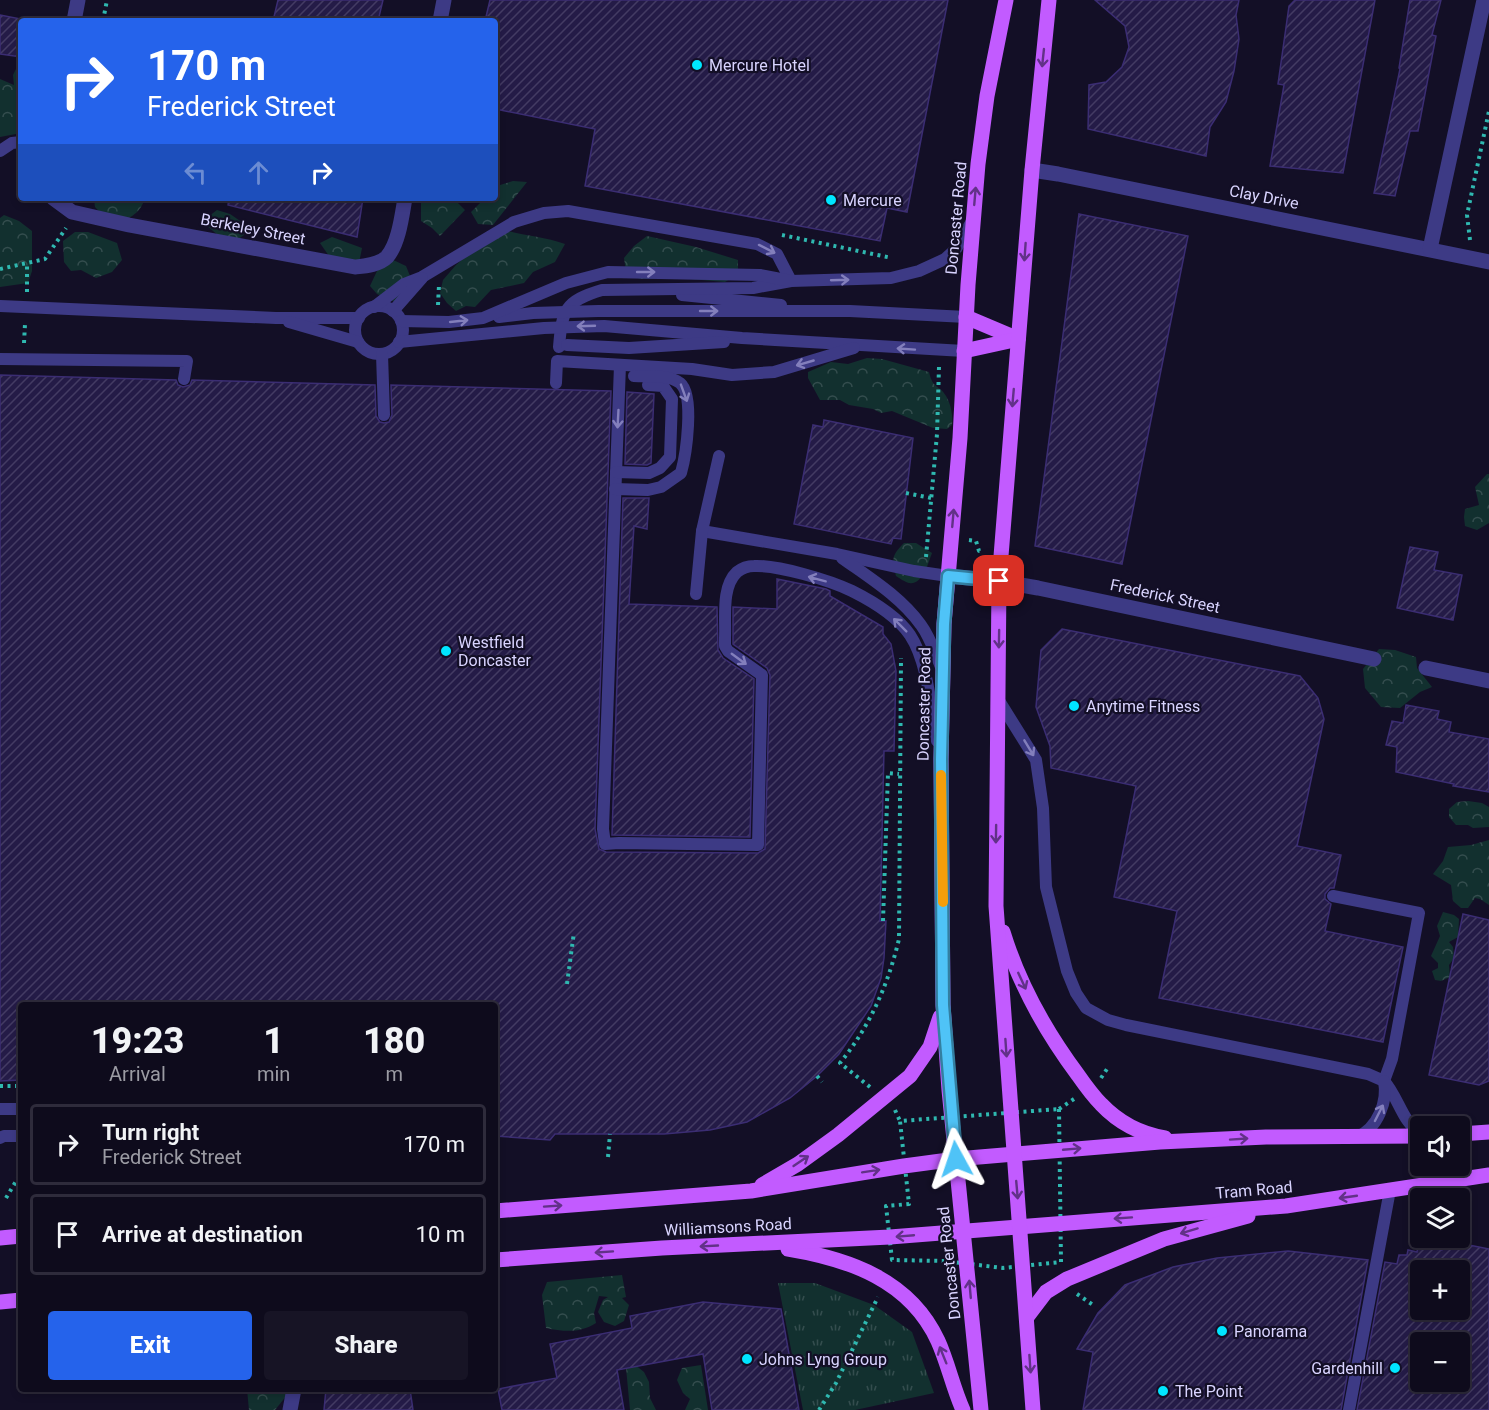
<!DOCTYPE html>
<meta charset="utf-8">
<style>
:root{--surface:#0e0b1c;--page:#171425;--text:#f1f3f6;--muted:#9b9ba3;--line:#2e2b3b;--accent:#2563eb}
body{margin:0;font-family:Roboto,sans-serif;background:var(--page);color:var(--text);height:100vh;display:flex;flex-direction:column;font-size:22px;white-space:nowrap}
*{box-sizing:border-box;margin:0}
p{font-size:20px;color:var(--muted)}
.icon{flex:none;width:33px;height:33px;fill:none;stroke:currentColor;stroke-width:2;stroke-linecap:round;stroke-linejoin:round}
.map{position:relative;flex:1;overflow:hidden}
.side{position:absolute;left:18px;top:1002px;width:480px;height:390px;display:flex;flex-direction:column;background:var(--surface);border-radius:6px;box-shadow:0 3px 9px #0003,0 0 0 2px var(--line)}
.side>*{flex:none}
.banner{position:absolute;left:18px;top:18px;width:480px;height:183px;border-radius:6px;box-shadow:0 3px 9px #0003,0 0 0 2px var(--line);background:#2563eb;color:#fff;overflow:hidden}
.fabs{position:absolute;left:1410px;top:1116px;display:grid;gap:12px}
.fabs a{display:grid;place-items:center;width:60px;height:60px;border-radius:6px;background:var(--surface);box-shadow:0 3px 9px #0003,0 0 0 2px var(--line);font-size:30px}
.pin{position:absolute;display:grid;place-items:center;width:51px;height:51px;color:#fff;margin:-26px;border-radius:12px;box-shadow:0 3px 9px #0006}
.me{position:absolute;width:66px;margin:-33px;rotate:355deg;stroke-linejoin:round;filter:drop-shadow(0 0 4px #0008)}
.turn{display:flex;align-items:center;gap:21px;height:126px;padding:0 30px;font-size:27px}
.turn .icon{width:78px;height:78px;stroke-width:2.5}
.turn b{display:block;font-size:42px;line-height:51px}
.lanes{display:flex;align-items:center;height:57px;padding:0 30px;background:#0003;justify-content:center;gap:30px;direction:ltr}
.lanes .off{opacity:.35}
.eta{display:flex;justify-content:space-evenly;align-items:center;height:102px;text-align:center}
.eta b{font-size:36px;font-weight:800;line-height:42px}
.primary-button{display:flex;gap:12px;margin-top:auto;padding:12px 30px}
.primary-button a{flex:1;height:69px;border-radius:6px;background:var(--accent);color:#fff;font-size:24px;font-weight:800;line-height:69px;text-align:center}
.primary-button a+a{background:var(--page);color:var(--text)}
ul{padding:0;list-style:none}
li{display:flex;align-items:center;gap:18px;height:81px;margin:0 12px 9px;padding:0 18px;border:3px solid var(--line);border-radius:6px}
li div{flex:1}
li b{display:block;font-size:22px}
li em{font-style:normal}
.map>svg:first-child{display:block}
</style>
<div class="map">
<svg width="1489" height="1410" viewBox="0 0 1489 1410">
<defs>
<pattern id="forest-crowns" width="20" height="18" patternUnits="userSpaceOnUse" patternTransform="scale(1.5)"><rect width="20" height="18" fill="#12302f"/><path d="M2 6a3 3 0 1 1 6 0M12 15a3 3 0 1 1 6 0" fill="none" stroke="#344d4e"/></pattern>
<pattern id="park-tufts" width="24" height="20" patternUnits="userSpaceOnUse" patternTransform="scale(1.5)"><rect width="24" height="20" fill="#12302f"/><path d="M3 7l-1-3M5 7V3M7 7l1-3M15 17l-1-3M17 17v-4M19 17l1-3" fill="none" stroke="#344d4e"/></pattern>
<pattern id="building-hatch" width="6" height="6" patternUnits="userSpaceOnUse" patternTransform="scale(1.5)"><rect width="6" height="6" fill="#241b47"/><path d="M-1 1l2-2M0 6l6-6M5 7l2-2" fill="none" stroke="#433b63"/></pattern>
</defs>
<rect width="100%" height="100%" fill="#130f26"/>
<!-- forest -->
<g fill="url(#forest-crowns)">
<polygon points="21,66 21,133 0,137 0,79 14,85 13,75 17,67"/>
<polygon points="513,181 527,182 493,225 478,224 471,212 485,198 495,198 495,189 500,185"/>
<path d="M94,198H145C140,215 127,220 111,224L95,207Z"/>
<polygon points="421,198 453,198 465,210 440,236 432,228 421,221"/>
<polygon points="217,210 230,214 246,225 244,235 230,245 207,226 208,217"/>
<polygon points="4,215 19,221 32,231 32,271 28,283 0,287 0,218"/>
<path d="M508,231C527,236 546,237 565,244L555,262L533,272L524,283L491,290L475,307L466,306L456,311L447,303L440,293L443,280L456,265L485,239Z"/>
<polygon points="75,232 88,232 117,243 122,260 112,272 96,278 81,270 71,271 64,262 63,241"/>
<polygon points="647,236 696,247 738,260 738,274 725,282 690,279 640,279 626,272 624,258 634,246"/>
<polygon points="332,237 362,248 359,263 329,256 320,243"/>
<polygon points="391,259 406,266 412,281 395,302 377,294 370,286 377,271"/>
<path d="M867,358L882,359L929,372C933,390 939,384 946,396C951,404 953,416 952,425L947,429L933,428L892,411L881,413L873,409L849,405L840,400H820L808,378V372L831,362L848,364Z"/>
<polygon points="1487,474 1489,474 1489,523 1477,530 1465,526 1464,517 1465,509 1479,505 1475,487"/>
<path d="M904,543H916L932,553C928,563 923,585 909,583C905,582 899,578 896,576C892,559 891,556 904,543Z"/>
<polygon points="1379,649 1395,650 1416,657 1417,668 1432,687 1420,692 1400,708 1381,707 1365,688 1363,669"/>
<polygon points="1468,801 1482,803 1489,807 1489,827 1473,828 1468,825 1456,825 1449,817 1449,809 1457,802"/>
<polygon points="1489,840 1489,905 1480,899 1475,898 1468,908 1461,908 1453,901 1451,885 1433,874 1443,861 1448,847 1471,845"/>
<polygon points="1443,912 1454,915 1459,919 1458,937 1449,942 1453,947 1454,958 1449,965 1450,977 1441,981 1435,980 1432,971 1438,968 1438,963 1431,956 1440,936 1437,926"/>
<path d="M622,1275L626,1297L622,1298L629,1305L624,1321L615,1326L604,1322L598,1312L603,1300L608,1297L599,1296L594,1313L596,1323C580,1333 565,1332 546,1328L542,1295L547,1282Z"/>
<polygon points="625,1357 644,1372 649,1382 650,1398 656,1410 630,1410"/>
<polygon points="701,1365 708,1410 685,1410 690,1399 683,1393 677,1380 682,1368"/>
<polygon points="247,1389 287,1389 287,1395 275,1410 249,1410"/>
</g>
<!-- park -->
<polygon fill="url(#park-tufts)" points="778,1283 815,1283 874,1305 912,1332 934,1393 855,1410 803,1410"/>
<!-- building -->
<g fill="url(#building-hatch)" stroke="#3b2d73" stroke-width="1.5" fill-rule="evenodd">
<polygon points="278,0 383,0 378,21 273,21"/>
<polygon points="490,0 948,0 907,212 887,208 880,241 585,186 595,129 495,109 495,21 485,21"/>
<polygon points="1095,0 1239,0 1236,15 1239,39 1234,71 1226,102 1210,127 1206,156 1088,129 1089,85 1106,82 1122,67 1129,47 1125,26"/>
<polygon points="1295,0 1375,0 1343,173 1270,166 1284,85 1278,84 1289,6"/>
<polygon points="1410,0 1441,0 1432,35 1436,36 1418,131 1410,131 1395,196 1374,193 1400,69 1399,68"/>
<polygon points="0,15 21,19 21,57 0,54"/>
<polygon points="229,198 363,198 357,237 228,205"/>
<polygon points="1079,214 1188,236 1122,564 1035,546"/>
<polygon points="0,375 176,380 178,385 183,387 190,385 192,380 375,385 376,416 380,422 384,423 389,422 392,415 391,385 611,391 595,829 599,849 606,852 758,853 765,849 770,675 767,668 733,644 733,607 777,609 777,579 826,589 830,591 830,596 883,627 883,634 891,644 896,671 894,751 884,751 880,921 886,921 884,958 881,978 871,1006 839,1054 817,1076 790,1098 747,1122 710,1130 664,1134 555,1134 550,1140 495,1136 495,1005 21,1005 21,1080 0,1081"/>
<polygon points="627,392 654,394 651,463 647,465 625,464"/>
<polygon points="824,420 913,438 901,539 893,538 891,544 794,524 813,425 823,427"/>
<polygon points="623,498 649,498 647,529 634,526 629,604 717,607 718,650 723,658 754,679 750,837 612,835"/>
<polygon points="1410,547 1438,552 1434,570 1462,575 1453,620 1397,608"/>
<polygon points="1062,629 1300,676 1318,698 1324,719 1297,846 1341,855 1334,888 1330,888 1325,894 1325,899 1331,904 1325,931 1403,947 1383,1042 1159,998 1177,911 1114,897 1136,786 1051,768 1050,746 1036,707 1041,650"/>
<polygon points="1406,705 1439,711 1437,719 1451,722 1449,732 1489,739 1489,792 1453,786 1454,784 1396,772 1397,747 1386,745 1392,721 1403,723"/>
<polygon points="1463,914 1489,920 1489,1081 1479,1085 1429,1075"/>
<path d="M1444,1240L1489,1249V1410H1357L1385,1262L1397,1264L1399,1255H1407L1408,1250L1417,1252L1418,1247L1442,1250ZM1420,1270H1460V1310H1420ZM1420,1342H1460V1382H1420Z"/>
<polygon points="1288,1251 1368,1260 1341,1410 1083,1410 1093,1352 1077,1349 1098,1313 1125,1285 1173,1267 1217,1258"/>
<polygon points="703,1302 781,1309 799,1410 712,1410 703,1354 617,1370 624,1410 502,1410 498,1389 557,1378 550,1344 632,1328 630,1316"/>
<polygon points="326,1389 410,1389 413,1410 324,1410"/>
</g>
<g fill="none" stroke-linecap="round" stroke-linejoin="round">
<!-- path -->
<g stroke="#2fb8b0" stroke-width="4" stroke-dasharray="3 4.5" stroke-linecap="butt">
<polyline points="103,21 107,0"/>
<polyline points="782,235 892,258"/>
<polyline points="1470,240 1467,215 1489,111"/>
<polyline points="0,269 45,259 66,228"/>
<polyline points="27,292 27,263"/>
<polyline points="438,305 439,285"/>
<polyline points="24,343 25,324"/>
<polyline points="906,493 931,498"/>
<polyline points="969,540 976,541 979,551 984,551"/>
<polyline points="926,557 937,434 939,367"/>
<polyline points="883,921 888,773 899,774"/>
<polyline points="567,984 574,932"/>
<polyline points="817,1076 822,1082"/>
<polyline points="1101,1078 1109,1066"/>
<polyline points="0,1086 21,1086"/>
<path d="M870,1087L840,1063C870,1026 888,985 899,939L901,658"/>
<polygon points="1059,1109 1061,1262 1003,1268 945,1261 892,1260 886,1206 909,1204 900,1121"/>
<polyline points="1059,1109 1074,1099"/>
<polyline points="895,1110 900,1121"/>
<polyline points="608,1157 610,1134"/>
<polyline points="6,1198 21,1173"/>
<polyline points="1077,1294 1093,1305"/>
<polyline points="819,1410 836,1383 878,1297"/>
</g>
<!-- lane -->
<g stroke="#3d3a85" stroke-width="12">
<polyline points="0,151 12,143 21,142"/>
<polyline points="682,295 781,305"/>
<polyline points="0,306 276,318 359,318"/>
<circle cx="379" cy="330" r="24"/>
<path d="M374,307L404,284L422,277L514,222L544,213L568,211L757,244L777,254L791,281L753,288L602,290C565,301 562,310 559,347"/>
<polyline points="393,311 422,278"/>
<polyline points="499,317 533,313 598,311 850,311 966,317"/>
<polyline points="401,321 449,322 483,318 566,283 608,272 760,275 791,281 891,278 919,271 945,259 956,249 972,221"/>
<polyline points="289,322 358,342"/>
<polyline points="399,342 544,328 604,326 742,338 964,351"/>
<polyline points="567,345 629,348 724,342"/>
<polyline points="382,354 384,415"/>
<polyline points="0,359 187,361 184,379"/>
<path d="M620,365L603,829L605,844L619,843L758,845L762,675L728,651L725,646V638C726,618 721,587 737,572C742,568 748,566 754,566C778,565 829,580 852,591C872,601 897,616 910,635C928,662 931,710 937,741"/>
<polyline points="556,383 557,361 692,369 732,375 774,372 854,348"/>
<polyline points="616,472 649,473 660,468 670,457 672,399 663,386 648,385"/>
<path d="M615,489L648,490L661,487L681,473C686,455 695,395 680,383C668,374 648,377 634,376"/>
<polyline points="702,531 837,554 914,571 948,576"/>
<path d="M842,558C870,578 901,597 921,625C930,637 935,653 941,667"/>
<polyline points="696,594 702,531 719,456"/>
<polyline points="998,699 1036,760 1043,808 1046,887 1067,971 1076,993 1086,1008 1108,1020 1126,1025 1368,1074 1384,1081 1392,1059 1419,913 1333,896"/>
<path d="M1384,1081C1398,1096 1403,1124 1420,1132"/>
<polyline points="0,1109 21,1109"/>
<path d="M1357,1137C1378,1128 1388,1101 1384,1081"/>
<polyline points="0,1138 4,1136 21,1136"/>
<polyline points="1349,1410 1390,1190"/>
</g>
<!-- street -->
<g stroke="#3d3a85" stroke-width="15">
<polyline points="74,21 78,0"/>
<polyline points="440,21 444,0"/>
<polyline points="1032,170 1058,174 1489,262"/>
<path d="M53,198L72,212L129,225L355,267C365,266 379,265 387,257C399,243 402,215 405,198"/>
<polyline points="1430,249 1484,0"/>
<polyline points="948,576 999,581 1038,588 1374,659"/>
<polyline points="1426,668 1489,681"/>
<polyline points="290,1410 294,1389"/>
</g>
<!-- primary -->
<g stroke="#c25bff" stroke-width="15">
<polyline points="966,317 1018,339"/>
<polyline points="964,351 1018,339"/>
<path d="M1003,932C1019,984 1046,1032 1078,1075C1085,1085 1092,1095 1101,1104C1118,1122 1141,1134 1165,1138"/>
<polyline points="1460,1134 1489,1132"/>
<polyline points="762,1185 798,1164 838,1135 910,1076 930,1047 940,1017"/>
<polyline points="495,1211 751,1191 904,1166 956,1159 1160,1142 1266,1137 1420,1136"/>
<polyline points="0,1238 21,1236"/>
<path d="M788,1249C849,1259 910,1280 938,1341C948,1363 953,1388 963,1410"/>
<polyline points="495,1260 662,1248 890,1237 1286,1206 1489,1175"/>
<polyline points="0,1302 21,1300"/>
<polyline points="1027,1317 1046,1292 1067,1279 1164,1239 1248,1216"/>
<polyline points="981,1410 949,1090 943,1005 941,759 944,624 960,438 968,285 978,164 987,96 1006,0"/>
<polyline points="1033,1410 996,906 999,581 1032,170 1049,0"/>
</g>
</g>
<!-- one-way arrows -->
<defs><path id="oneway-shaft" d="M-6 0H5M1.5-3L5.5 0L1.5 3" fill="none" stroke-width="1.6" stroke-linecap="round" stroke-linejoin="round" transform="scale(1.5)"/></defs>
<g stroke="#623188">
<use href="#oneway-shaft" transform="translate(1043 58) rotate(96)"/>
<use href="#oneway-shaft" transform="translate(975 196) rotate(-85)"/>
<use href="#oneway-shaft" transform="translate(1025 252) rotate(94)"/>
<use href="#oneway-shaft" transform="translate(1013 398) rotate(95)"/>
<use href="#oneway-shaft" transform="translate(953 518) rotate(-85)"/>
<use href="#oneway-shaft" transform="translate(999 639) rotate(91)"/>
<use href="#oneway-shaft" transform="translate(996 834) rotate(91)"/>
<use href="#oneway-shaft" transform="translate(1022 981) rotate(65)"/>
<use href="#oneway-shaft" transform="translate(1006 1048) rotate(86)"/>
<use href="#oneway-shaft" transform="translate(1239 1139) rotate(-4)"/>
<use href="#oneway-shaft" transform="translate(1072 1149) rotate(-5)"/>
<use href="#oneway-shaft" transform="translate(801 1161) rotate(-34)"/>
<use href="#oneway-shaft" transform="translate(871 1171) rotate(-9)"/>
<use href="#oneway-shaft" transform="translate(1017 1190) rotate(85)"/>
<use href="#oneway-shaft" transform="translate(1348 1197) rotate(172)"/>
<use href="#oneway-shaft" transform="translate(553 1206) rotate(-4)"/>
<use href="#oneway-shaft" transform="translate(1123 1218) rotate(176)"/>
<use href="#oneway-shaft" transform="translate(1189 1231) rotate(163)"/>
<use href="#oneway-shaft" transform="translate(905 1236) rotate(175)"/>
<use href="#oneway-shaft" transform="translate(709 1246) rotate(177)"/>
<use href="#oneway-shaft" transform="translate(604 1252) rotate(176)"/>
<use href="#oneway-shaft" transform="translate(970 1289) rotate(-95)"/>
<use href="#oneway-shaft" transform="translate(943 1355) rotate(-112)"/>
<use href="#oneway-shaft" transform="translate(1030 1364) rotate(86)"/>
</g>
<g stroke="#837fbc">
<use href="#oneway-shaft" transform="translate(767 249) rotate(27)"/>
<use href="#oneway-shaft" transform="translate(646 272)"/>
<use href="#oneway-shaft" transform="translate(840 280) rotate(-2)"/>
<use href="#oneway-shaft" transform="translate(709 311)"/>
<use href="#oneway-shaft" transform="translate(459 321) rotate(-6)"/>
<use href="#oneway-shaft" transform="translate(586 326) rotate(178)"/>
<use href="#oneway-shaft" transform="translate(906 349) rotate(-176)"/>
<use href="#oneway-shaft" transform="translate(805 363) rotate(164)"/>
<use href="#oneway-shaft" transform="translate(684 393) rotate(70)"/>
<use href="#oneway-shaft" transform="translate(618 419) rotate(93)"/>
<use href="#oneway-shaft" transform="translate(817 579) rotate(-165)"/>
<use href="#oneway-shaft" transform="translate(900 625) rotate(-135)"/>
<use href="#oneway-shaft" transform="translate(739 659) rotate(36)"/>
<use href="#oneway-shaft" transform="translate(1029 748) rotate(59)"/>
<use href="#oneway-shaft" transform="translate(1379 1113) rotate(-63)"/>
</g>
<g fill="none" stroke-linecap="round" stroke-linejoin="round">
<!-- route casing -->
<g stroke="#337fa1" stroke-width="15">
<polyline id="route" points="956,1159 943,1005 941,759 944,624 948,576 999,581"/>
</g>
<!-- route -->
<use href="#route" stroke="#4fc3f7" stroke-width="10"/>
<!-- slow -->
<polyline stroke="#f59e0b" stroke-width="10" points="941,775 943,902"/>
</g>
<!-- markers -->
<g fill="#00e5ff" stroke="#130f26" stroke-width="2">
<circle cx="697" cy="65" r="6"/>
<circle cx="831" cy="200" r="6"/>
<circle cx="446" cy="651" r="6"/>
<circle cx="1074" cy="706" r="6"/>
<circle cx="1222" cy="1331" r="6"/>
<circle cx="747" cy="1359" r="6"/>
<circle cx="1395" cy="1368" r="6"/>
<circle cx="1163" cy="1391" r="6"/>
</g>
<g text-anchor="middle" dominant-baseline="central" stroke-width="4.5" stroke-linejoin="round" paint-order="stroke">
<!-- poi labels -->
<g font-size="16" fill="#d9d4ff" stroke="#130f26" text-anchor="start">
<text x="709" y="65">Mercure Hotel</text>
<text x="843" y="200">Mercure</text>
<text x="458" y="642">Westfield<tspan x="458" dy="18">Doncaster</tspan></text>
<text x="1086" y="706">Anytime Fitness</text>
<text x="1234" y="1331">Panorama</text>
<text x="759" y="1359">Johns Lyng Group</text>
<text x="1383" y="1368" text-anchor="end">Gardenhill</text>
<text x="1175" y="1391">The Point</text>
</g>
<!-- street labels -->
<g font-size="16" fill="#d9d4ff" stroke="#130f26">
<text transform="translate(1264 197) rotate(11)">Clay Drive</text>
<text transform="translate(956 218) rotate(-85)">Doncaster Road</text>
<text transform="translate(253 229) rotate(11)">Berkeley Street</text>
<text transform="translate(1165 596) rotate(12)">Frederick Street</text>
<text transform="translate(924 704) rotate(-89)">Doncaster Road</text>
<text transform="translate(1254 1190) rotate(-5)">Tram Road</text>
<text transform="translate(728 1227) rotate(-3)">Williamsons Road</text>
<text transform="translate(949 1263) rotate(-96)">Doncaster Road</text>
</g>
</g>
</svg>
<div class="fabs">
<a><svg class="icon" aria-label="sound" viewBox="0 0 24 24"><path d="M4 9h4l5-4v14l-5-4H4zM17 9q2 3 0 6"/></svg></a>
<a><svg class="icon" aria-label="layers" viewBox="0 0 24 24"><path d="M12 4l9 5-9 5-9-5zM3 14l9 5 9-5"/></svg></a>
<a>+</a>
<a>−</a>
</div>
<div class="pin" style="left:999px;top:581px;background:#d93025"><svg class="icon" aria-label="arrive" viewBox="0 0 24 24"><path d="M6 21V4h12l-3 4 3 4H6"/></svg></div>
<svg class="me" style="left:956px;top:1159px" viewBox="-20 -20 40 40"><path d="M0-17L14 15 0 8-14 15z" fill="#4fc3f7" stroke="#fff" stroke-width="4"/></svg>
<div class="banner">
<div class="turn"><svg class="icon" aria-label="right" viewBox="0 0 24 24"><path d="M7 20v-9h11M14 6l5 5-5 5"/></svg><div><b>170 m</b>Frederick Street</div></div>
<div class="lanes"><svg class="icon off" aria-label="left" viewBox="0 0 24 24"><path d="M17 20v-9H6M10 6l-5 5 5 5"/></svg><svg class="icon off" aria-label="ahead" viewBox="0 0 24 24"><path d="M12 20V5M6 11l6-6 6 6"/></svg><svg class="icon" aria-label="right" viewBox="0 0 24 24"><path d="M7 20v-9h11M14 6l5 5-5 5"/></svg></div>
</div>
<section class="side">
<div class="eta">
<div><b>19:23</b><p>Arrival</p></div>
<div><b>1</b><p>min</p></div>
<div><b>180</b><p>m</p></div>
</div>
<ul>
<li><svg class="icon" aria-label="right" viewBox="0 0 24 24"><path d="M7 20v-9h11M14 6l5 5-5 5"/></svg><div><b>Turn right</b><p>Frederick Street</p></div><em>170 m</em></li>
<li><svg class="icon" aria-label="arrive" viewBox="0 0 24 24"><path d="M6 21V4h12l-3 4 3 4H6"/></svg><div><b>Arrive at destination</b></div><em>10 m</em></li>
</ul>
<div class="primary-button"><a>Exit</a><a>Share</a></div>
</section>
</div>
